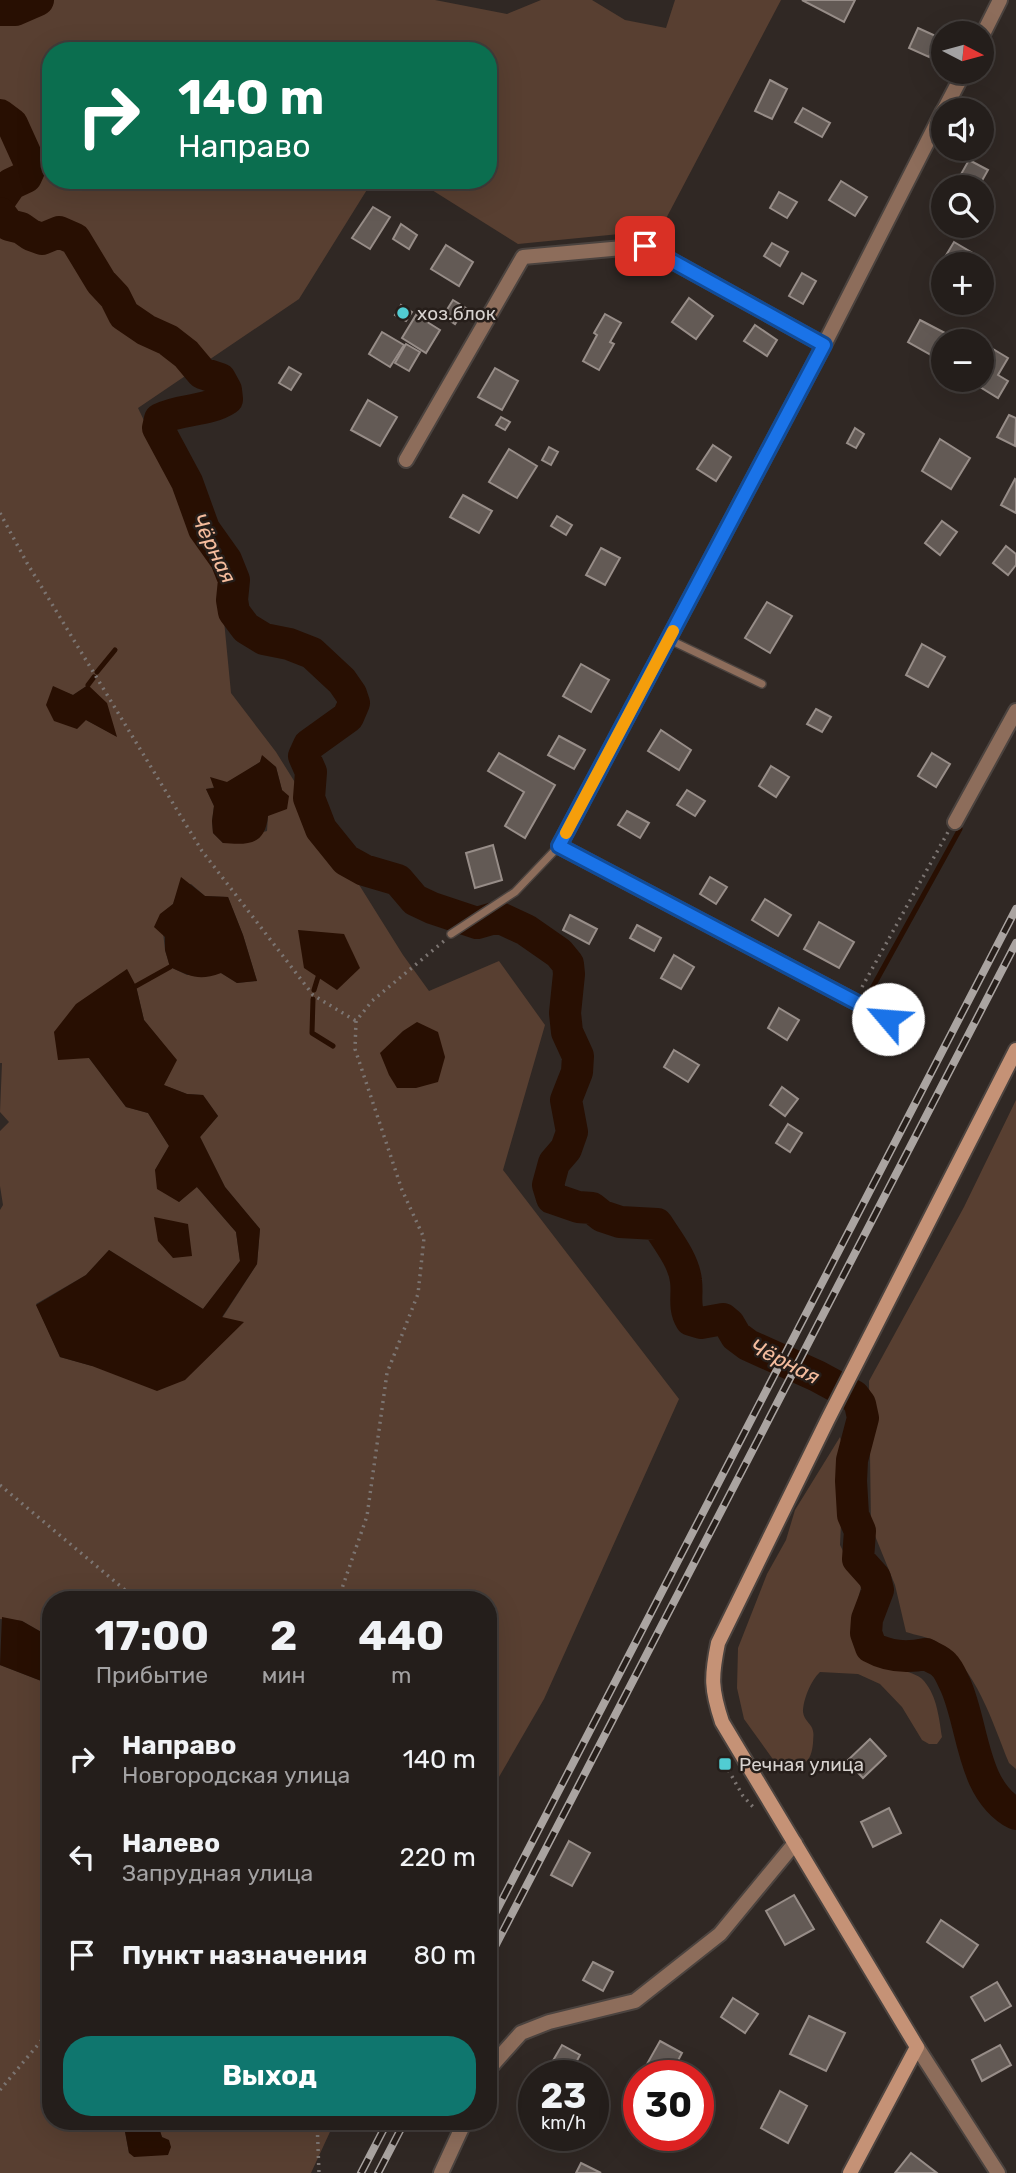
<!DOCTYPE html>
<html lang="ru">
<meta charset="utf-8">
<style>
:root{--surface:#241e1b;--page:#2c2724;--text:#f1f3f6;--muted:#a3a2a3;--line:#413c3a;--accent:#0f766e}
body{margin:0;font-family:Rubik,sans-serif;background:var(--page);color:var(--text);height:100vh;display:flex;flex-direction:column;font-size:26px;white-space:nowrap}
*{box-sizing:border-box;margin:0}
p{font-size:23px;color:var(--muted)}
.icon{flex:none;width:38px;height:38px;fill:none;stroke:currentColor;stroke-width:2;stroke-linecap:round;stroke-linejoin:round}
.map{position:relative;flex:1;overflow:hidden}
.side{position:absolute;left:42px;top:1591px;width:455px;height:539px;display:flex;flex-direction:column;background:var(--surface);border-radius:28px;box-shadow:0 7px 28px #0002,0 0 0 2px var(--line)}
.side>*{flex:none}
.banner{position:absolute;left:42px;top:42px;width:455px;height:147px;border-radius:28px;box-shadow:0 7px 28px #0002,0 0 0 2px var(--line);background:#0b6e4f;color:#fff;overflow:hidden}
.needle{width:46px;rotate:96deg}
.buttons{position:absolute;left:931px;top:21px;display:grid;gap:14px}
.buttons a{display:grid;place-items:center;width:63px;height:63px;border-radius:50%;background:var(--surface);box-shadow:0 7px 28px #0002,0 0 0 2px var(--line);font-size:35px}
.speed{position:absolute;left:518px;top:2060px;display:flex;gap:14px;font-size:35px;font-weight:700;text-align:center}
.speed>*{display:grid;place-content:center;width:91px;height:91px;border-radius:50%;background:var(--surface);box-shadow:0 7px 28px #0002,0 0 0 2px var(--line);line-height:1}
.speed small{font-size:18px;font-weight:400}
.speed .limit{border:10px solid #d22;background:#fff;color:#111}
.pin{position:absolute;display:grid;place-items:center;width:60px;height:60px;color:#fff;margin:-30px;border-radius:14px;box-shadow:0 4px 10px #0006}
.me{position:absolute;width:77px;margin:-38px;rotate:297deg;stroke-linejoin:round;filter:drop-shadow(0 0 5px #0008)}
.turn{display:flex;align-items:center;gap:24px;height:147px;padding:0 21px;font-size:32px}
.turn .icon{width:91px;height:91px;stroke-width:2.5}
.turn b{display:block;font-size:49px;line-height:60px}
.eta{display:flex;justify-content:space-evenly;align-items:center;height:119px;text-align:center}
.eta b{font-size:42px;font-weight:700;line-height:49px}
.action{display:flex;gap:14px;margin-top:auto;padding:14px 21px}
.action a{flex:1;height:80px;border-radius:28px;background:var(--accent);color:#fff;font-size:28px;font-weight:700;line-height:80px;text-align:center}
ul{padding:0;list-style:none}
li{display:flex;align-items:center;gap:21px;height:98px;padding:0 21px}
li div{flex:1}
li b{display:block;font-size:26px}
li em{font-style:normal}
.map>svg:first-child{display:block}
</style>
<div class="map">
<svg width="1016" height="2173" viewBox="0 0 1016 2173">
<rect width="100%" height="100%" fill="#302824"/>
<!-- green -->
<g fill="#583f31" fill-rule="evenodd">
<path d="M0,0H435L507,14L541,0H592L625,20L666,28L675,0H781L660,230L518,244L416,180H488V51H51V180H373L299,299L138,408L220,579L231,693L276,752L403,955L429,991L499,961L545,1025L503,1170L679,1399L544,1699L488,1796V1600H51V1634L43,1633L22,1621L0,1619V1210L3,1205L0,1186V1131L9,1122L0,1112L2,1063H0ZM88,685L116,736L86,720L52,687L73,695ZM262,756L276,767L282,790L268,816L267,831L223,843L213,833L212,821L214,806L206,789C225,787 244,772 260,762ZM191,884L205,896L228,897L243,935L257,981L237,983L221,973L187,975L170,967L165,950L161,914L173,904L179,888ZM136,986L144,1020L176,1060L163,1085L187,1094L203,1095L218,1116L200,1137L225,1187L260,1229L257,1264L222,1318L243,1323L92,1366L60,1357L36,1304L86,1275L109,1250L203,1309L240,1261L236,1232L196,1186L179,1202L155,1170L169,1146L148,1113L126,1107L89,1058Z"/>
<path d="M1016,1100V1769L1009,1763C992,1722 977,1668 937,1642C929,1637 915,1635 906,1632L895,1585L871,1526L869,1381L964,1207Z"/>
<path d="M840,1437L844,1456L840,1545L861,1587C848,1640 844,1650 899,1669C907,1672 918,1674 924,1681C937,1696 939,1718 942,1737L937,1744H929L922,1740L902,1707L880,1684L858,1674L820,1672C811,1680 803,1700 803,1712C804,1721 812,1724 813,1731C814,1735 813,1739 813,1743C811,1764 804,1765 784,1768L772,1758L744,1719L737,1688L738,1648L767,1574L786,1540L795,1510Z"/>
<polygon points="0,1665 44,1682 51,1680 51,2121 123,2121 129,2153 162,2137 160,2131 163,2121 335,2121 311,2173 0,2173"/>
</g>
<!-- water -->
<g fill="#280f02">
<polygon points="88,685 107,703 117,737 86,720 77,729 54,721 46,705 53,686 73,695"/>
<path d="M262,755L276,767L282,790L289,796L287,809L268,816C265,845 249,845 223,843L213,833L212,821L214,806L206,789L214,788L210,777L227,782L260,762Z"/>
<path d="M181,877L205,896L228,897L243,935L257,981L237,983L221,973C199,981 192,977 170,967L165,950V937L154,927L160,914L173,904Z"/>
<polygon points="298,930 344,934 360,968 337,990 304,968"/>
<polygon points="127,969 136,986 144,1020 177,1060 164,1085 187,1094 203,1095 218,1116 200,1137 225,1187 260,1229 257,1264 222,1317 244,1322 185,1380 157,1391 92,1366 60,1357 36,1305 86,1275 109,1250 203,1309 240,1261 236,1232 197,1187 179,1202 157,1189 155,1170 169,1146 148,1113 126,1107 89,1058 58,1060 54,1032 76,1004"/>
<polygon points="417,1022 438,1032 445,1057 438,1082 416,1088 397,1088 389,1075 380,1053 403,1031"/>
<polygon points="154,1217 188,1224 192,1256 173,1258 158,1241"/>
<polygon points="2,1617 22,1621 43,1633 51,1634 51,1680 44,1682 0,1665"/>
<polygon points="123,2121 163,2121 160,2131 162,2137 169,2140 171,2147 168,2155 134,2157 129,2153"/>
</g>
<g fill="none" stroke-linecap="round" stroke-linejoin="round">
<!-- stream -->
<g stroke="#280f02" stroke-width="5">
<polyline points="97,672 115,650"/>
<polyline points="88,685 94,677"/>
<polyline points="136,986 170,967"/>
<polyline points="314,990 318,977"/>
<polyline points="870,992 960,829"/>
<polyline points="313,999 312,1033 333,1046"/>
</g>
<!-- river -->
<g stroke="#280f02" stroke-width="32">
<polyline points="0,10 15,10 38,0"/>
<polyline points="0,115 12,124 31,166 26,177 11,184 0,200"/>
<path d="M0,213L9,225L21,228L31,235L42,239L59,232L75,239L101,282L115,297L124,315L146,330L168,340L186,354L202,373L220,379L226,390L227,399C207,412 182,408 160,419L158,428L187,482L204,529L226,560L234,580L232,600L234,612L246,628L264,639L289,644L312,653L342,681L351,694L354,703L348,717L309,745L304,756L311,772L309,798L321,829L346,860L364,870L398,880L415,900L432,908L477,923L498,917L526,930L559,953L568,964L569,974L565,1013L567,1032L578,1056L577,1072L566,1100L572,1132L566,1149L554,1163L548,1185L552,1198L578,1207L592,1208L602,1216L620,1222L657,1224C668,1241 684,1261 686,1281C688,1295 683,1307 691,1320L701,1323L723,1319L729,1324L736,1336L748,1345L817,1376L854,1396L860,1404L863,1418L852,1460L851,1481L853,1515L860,1531L858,1559L875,1578L878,1590L867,1619L866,1633L871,1647C889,1657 906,1658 926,1654C931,1657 940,1660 944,1665C949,1670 952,1678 955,1684C974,1725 971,1790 1016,1814"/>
</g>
</g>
<!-- building -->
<g fill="#635a55" stroke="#978d88" stroke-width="2">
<polygon points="802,0 855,0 844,22"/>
<polygon points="918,28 938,37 929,57 909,48"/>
<polygon points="770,80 787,89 772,119 755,111"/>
<polygon points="803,108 830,123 822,137 795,122"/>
<polygon points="969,160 988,170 979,186 960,176"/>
<polygon points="841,181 867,197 855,216 829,200"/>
<polygon points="779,192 797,202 787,218 770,208"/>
<polygon points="373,207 390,217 370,249 352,238"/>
<polygon points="401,224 417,235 409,249 393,239"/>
<polygon points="954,242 983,259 980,264 943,264 943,269 939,267"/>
<polygon points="772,243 788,252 780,266 764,256"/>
<polygon points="446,245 473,262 459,286 431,269"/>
<polygon points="802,273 816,281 803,304 789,296"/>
<polygon points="689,298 713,316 696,339 672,322"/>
<polygon points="453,300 466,308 455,324 443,316"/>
<polygon points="401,305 412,312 406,321 395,315"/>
<polygon points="605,314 621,323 610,342 614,344 599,370 583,361 597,335 594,333"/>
<polygon points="416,315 440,330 426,353 402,338"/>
<polygon points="920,320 945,333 933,356 908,342"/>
<polygon points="755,325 777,340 767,356 744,341"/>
<polygon points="382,332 404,345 390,367 369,354"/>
<polygon points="406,344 420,352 409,371 395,363"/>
<polygon points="993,349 1008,358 998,375 1008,381 998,398 972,382 974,380 982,380 982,367"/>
<polygon points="289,367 301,374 291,390 279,383"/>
<polygon points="495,368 518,381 502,410 478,397"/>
<polygon points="368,400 397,417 380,446 351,430"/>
<polygon points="1009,415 1016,418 1015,446 997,437"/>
<polygon points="501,417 510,422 505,430 496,425"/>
<polygon points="855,428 864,434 856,448 847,443"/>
<polygon points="940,439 970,458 951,489 922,471"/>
<polygon points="713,445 731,457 716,481 697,469"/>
<polygon points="549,447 558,452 551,465 542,460"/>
<polygon points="509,449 537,466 517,498 489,482"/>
<polygon points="1015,479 1016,480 1016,513 1001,505"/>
<polygon points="463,495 492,511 479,533 450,517"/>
<polygon points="557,516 572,525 566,535 551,526"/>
<polygon points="942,521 957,532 940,555 925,543"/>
<polygon points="1006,546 1016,554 1016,565 1008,575 993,563"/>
<polygon points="601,548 620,558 605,585 586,575"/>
<polygon points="767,602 792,616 770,653 745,638"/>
<polygon points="922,644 945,657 928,687 906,675"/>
<polygon points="581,664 609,680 591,712 563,696"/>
<polygon points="816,709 831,717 822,732 807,724"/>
<polygon points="661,730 691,750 679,770 648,751"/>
<polygon points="559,736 585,750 574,769 548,755"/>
<polygon points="499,753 555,785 525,838 505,826 524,792 488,771"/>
<polygon points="932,753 950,764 936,787 918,776"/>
<polygon points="771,766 789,777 776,797 759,786"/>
<polygon points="687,790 705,801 695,816 677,805"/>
<polygon points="627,811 649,823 640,838 618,825"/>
<polygon points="493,845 502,880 475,888 466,853"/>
<polygon points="710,877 727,887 716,904 700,894"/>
<polygon points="765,899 791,915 778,936 752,920"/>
<polygon points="570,915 597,929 589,944 563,930"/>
<polygon points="819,922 854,942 839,968 804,949"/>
<polygon points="637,925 661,938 654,951 630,938"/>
<polygon points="674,955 694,967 681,989 661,978"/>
<polygon points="779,1008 799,1020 787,1040 768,1028"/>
<polygon points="674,1050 699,1065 688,1082 664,1067"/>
<polygon points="782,1087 798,1099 785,1116 770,1105"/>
<polygon points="788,1124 802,1133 790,1152 776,1143"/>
<polygon points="870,1739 886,1756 863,1778 847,1761"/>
<polygon points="889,1808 901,1833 873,1847 861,1822"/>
<polygon points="569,1841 590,1853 572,1886 551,1875"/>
<polygon points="794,1895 814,1929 785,1945 766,1911"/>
<polygon points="941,1920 978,1945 963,1967 927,1942"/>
<polygon points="593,1962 613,1972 603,1991 583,1980"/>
<polygon points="997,1982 1011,2006 985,2021 971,1997"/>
<polygon points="733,1998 758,2014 745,2033 721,2017"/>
<polygon points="809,2016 845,2033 826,2071 790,2054"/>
<polygon points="660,2041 682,2053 670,2076 647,2064"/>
<polygon points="562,2045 580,2055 569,2076 555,2076 547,2071"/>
<polygon points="1000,2045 1011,2065 982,2081 972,2060"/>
<polygon points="780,2091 807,2106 788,2143 761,2128"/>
<polygon points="911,2153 937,2173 895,2173"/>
<polygon points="581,2163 601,2173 576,2173"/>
</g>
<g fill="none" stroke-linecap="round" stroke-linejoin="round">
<!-- lane casing -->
<g stroke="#4b433f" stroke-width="10">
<g id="lane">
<polyline points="668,639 762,684"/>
<polyline points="451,934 515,892 559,846"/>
</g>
</g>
<!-- street casing -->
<g stroke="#4b433f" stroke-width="18">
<g id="street">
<polyline points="982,36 1000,0"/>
<polyline points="944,110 964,72"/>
<polyline points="406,460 523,257 645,246 824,345"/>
<polyline points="955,822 1016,711"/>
<polyline points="888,1019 559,846 824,345 943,111"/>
<polyline points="917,2047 998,2173"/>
<polyline points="488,2070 521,2033 549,2022 635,2001 720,1934 795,1843"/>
<polyline points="441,2173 465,2121"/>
</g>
</g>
<!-- secondary casing -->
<g stroke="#4b433f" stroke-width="18">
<path id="secondary" d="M850,2173L917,2047L722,1722C711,1689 711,1677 718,1643L828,1419L1016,1050"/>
</g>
<!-- path -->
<g stroke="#7c7572" stroke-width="3.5" stroke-dasharray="2 5" stroke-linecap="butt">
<polyline points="0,513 27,563 202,851 313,995 356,1021"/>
<polyline points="862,987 948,832"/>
<polyline points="0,1485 137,1600"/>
<polyline points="338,1600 367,1516 387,1373 418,1294 424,1238 402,1190 355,1049 356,1021 372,1001 444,941"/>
<polyline points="725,1764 743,1796 754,1808"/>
<polyline points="0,2090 51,2029"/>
<polyline points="317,2121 319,2173"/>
</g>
<!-- lane -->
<use href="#lane" stroke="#8d6d5b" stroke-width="7"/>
<!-- street -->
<use href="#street" stroke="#8d6d5b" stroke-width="14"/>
<!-- secondary -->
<use href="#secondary" stroke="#c59276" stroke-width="14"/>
<!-- rail casing -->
<g stroke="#aaa4a1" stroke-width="8">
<g id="rail">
<polyline points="488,1927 1016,909"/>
<polyline points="488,1960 1016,943"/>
<polyline points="361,2173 388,2121"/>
<polyline points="378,2173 405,2121"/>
</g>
</g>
<!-- rail -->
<use href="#rail" stroke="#261e1a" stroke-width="5" stroke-dasharray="16" stroke-linecap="butt"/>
</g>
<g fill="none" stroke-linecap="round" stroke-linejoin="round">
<!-- route casing -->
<g stroke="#114b97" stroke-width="18">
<polyline id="route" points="645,246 824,345 559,846 888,1019"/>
</g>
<!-- route -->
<use href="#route" stroke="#1a73e8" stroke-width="12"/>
<!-- slow -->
<polyline stroke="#f59e0b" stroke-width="12" points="566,833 673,631"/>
</g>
<!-- markers -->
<g fill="#51ccd2" stroke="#261e1a" stroke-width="2.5">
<circle cx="403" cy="313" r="7"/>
<rect x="718" y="1757" width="14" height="14" rx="3.5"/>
</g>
<g text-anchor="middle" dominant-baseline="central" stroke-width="5" stroke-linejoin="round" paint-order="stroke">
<!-- poi labels -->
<g font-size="19" fill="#d7d2cf" stroke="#261e1a" text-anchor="start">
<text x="417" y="313">хоз.блок</text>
<text x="739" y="1764">Речная улица</text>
</g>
<!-- water labels -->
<g font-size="21" font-style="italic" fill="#f5bc9d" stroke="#261e1a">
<text transform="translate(214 548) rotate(64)">Чёрная</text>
<text transform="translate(785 1361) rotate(27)">Чёрная</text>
</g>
</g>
</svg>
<div class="buttons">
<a><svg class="needle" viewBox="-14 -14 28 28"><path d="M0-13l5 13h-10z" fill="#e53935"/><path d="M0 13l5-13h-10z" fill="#a3a2a3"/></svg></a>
<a><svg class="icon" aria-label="sound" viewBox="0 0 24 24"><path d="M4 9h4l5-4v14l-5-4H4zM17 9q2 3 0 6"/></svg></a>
<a><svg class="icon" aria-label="search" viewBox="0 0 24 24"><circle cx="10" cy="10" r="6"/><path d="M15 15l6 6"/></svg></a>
<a>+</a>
<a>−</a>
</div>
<div class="speed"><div>23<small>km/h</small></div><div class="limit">30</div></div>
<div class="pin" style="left:645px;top:246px;background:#d93025"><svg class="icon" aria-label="arrive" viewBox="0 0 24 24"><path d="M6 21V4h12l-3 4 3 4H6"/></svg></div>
<svg class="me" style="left:888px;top:1019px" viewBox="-20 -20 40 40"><circle r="19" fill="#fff"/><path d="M0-13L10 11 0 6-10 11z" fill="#1a73e8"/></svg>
<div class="banner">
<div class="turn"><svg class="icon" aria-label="right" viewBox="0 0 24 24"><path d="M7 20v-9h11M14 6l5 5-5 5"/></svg><div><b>140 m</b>Направо</div></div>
</div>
<section class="side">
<div class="eta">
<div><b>17:00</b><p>Прибытие</p></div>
<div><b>2</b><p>мин</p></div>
<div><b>440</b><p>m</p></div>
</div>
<ul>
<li><svg class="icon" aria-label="right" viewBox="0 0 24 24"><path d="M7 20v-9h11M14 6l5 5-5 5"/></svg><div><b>Направо</b><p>Новгородская улица</p></div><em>140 m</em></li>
<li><svg class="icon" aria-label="left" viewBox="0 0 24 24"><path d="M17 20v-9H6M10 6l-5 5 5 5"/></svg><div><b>Налево</b><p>Запрудная улица</p></div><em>220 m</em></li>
<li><svg class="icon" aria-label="arrive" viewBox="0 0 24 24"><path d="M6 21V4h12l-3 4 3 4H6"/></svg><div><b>Пункт назначения</b></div><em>80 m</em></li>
</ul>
<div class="action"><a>Выход</a></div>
</section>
</div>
